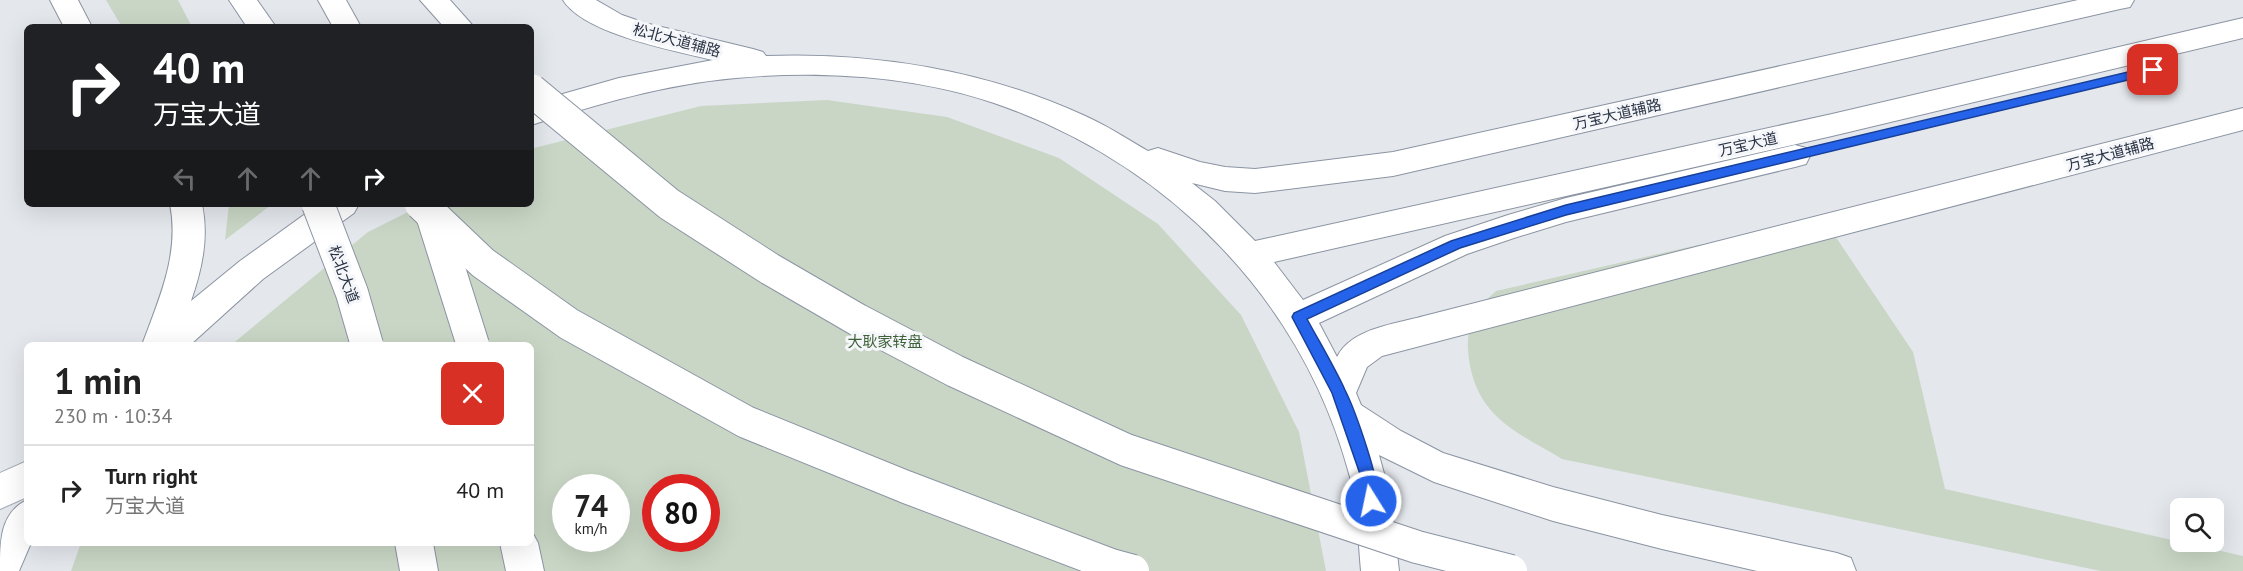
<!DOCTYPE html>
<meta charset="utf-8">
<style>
:root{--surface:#fff;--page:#f6f6f6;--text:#222;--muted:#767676;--line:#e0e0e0}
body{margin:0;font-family:"PT Sans","Noto Sans SC",sans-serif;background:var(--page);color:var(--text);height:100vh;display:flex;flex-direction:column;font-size:22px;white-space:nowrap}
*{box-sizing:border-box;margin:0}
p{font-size:20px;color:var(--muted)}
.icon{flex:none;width:33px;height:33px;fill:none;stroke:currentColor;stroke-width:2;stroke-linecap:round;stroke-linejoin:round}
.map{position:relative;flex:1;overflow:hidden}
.panel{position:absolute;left:24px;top:342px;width:510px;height:204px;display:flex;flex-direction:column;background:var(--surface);border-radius:9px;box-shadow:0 6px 24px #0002}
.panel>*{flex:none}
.banner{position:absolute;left:24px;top:24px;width:510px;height:183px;border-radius:9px;box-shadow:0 6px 24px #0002;background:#202124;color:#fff;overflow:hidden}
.fabs{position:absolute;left:2170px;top:498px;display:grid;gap:12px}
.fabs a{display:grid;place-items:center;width:54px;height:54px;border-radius:9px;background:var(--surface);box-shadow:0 6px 24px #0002;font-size:30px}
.speed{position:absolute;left:552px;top:474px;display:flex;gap:12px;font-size:30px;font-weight:700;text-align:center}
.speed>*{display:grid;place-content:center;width:78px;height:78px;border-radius:50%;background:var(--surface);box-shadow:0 6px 24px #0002;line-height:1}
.speed small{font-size:15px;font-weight:400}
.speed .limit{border:9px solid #d22;background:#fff;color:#111}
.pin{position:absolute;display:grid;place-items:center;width:51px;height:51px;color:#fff;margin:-26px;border-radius:12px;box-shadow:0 3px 9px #0006}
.me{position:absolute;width:66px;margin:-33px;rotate:350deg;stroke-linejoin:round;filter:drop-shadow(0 0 4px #0008)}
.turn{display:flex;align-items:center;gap:21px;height:126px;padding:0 30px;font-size:27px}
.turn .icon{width:78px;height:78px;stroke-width:2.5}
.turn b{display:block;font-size:42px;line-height:51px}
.lanes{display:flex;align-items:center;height:57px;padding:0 30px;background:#0003;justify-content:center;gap:30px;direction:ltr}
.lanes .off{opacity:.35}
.round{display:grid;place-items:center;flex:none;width:63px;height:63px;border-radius:9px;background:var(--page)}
.summary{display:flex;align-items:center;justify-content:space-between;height:102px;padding:0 30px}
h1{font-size:36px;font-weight:800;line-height:45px}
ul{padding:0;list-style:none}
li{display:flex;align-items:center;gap:18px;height:90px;padding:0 30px;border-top:2px solid var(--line)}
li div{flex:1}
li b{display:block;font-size:22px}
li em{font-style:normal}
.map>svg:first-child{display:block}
</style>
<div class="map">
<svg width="2243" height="571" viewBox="0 0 2243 571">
<rect width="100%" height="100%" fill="#e4e7ec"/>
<!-- green -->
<g fill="#c9d6c5" fill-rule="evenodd">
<polygon points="106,0 178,0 192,27 122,27"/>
<path d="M827,100L947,117L1059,158L1158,224L1241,315L1299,432L1326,571H71L81,543H531V345H231L368,232L424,204H531V150L534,148L701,106ZM566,488H616V538H566ZM656,488H706V538H656Z"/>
<polygon points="229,204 271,204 271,205 225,240"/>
<path d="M1829,227L1913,352L1945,489L2243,556V571H2101L1562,459C1513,430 1473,415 1468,350C1467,338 1470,325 1472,313L1496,291L1698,245Z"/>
</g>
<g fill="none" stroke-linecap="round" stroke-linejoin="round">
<!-- major casing -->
<g stroke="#a3abb8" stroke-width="2">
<polygon id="major" points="27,461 27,497 0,509 0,473"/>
</g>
<!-- highway casing -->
<g stroke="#8b94a3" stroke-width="2">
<g id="highway">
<polygon points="50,0 78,0 92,27 64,27"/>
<polygon points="229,0 257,0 276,27 247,27"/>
<polygon points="318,0 346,0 361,27 333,27"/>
<polygon points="420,0 450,0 474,27 444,27"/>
<path d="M563,0H596L622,15L645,23L753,49L763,52L766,56C874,52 984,70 1083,115C1106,125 1127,139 1148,151L1158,148L1200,162L1225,167L1255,169L1393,152L2078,0H2134L2130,7L2120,9L1393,176L1255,193L1225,191L1192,183L1215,201L1255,241L1832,114L2243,18V38L1832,136L1274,262L1303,300L1445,236L1508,215L1566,198L1795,145L1806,148L1810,156L1806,164L1795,167L1566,222L1514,238L1467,254L1319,323L1337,357C1351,328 1396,324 1424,316L2243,108V130L1382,356L1367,367L1356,393L1361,405L1401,431L1443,453L1553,487L1662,515L1837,553L1851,558L1856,571H1757L1662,549L1553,521L1434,482L1379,455L1391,499L1399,571H1361C1358,540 1358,508 1350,477C1303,299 1168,163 994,103C914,76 820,70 736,78C666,84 599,104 531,125V103L619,78L713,60C675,51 584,34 563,0Z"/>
<path d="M170,204H202C209,238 202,269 191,301L240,261L319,204H359L354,213L263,279L190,345H142C159,299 180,254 170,204Z"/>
<path d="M27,500V543H31L19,571H0C0,541 0,513 27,500Z"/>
<polygon points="531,530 538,543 544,571 506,571 500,543 531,543"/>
<polygon points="395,543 433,543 438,571 400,571"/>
</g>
</g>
<!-- major -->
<use href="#major" fill="#fff" fill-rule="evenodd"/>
<!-- highway -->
<use href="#highway" fill="#fff" fill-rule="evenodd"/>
<!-- highway-bridge casing -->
<g stroke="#8b94a3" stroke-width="34" stroke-linecap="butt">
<g id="highway-bridge">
<polyline points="531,90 669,204 770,269 858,320 955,371 1126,450 1417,547 1511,571"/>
<polyline points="318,204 352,293 367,345"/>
<polyline points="421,204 483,263 569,324 746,422 906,487 1111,565 1133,571"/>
<polyline points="433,218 473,345"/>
</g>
</g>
<!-- highway-bridge -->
<use href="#highway-bridge" stroke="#fff" stroke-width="32"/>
</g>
<!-- route -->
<path fill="#2563eb" stroke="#184099" stroke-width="1.5" d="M2153,66L2159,70L2157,73L1566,215L1460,248L1307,319C1320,343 1334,366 1345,390C1354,408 1384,489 1377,505L1371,508L1366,505L1361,477L1332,393L1292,317L1294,313L1451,241L1566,205Z"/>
<g text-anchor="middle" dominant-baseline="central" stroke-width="6" stroke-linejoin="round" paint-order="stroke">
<!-- street labels -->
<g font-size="15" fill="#2b3445" stroke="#f4f6f9">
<text transform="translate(677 40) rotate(15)">松北大道辅路</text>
<text transform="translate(1617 114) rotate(-13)">万宝大道辅路</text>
<text transform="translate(1748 144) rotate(-13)">万宝大道</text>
<text transform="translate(2110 154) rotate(-15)">万宝大道辅路</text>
<text transform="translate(344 274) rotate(70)">松北大道</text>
</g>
<!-- park labels -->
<g font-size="15" fill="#3f6138" stroke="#f4f6f9">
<text x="885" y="341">大耿家转盘</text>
</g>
</g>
</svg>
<div class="fabs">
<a><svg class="icon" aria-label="search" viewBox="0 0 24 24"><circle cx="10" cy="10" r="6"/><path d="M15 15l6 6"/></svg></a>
</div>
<div class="speed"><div>74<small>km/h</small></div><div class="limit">80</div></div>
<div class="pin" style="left:2153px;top:70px;background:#d93025"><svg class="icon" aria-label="arrive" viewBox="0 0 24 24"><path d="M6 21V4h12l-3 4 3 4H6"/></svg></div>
<svg class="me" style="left:1371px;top:501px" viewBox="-20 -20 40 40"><circle r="17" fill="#2563eb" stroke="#fff" stroke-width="3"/><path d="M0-11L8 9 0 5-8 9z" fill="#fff"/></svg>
<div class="banner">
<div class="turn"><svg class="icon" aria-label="right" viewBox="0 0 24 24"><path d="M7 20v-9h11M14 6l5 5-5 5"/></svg><div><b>40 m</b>万宝大道</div></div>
<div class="lanes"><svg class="icon off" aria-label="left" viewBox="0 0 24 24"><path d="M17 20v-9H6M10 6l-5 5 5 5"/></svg><svg class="icon off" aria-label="ahead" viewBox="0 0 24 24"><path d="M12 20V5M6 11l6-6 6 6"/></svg><svg class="icon off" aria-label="ahead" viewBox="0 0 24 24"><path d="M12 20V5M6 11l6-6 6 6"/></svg><svg class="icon" aria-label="right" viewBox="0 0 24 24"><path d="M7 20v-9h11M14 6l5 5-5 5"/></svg></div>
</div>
<section class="panel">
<div class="summary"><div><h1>1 min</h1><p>230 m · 10:34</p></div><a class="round" style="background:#d93025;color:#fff"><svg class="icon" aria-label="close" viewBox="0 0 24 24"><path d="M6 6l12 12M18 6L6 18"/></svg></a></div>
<ul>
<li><svg class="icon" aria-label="right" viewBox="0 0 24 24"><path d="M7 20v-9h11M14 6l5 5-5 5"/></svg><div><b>Turn right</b><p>万宝大道</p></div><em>40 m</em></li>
</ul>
</section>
</div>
